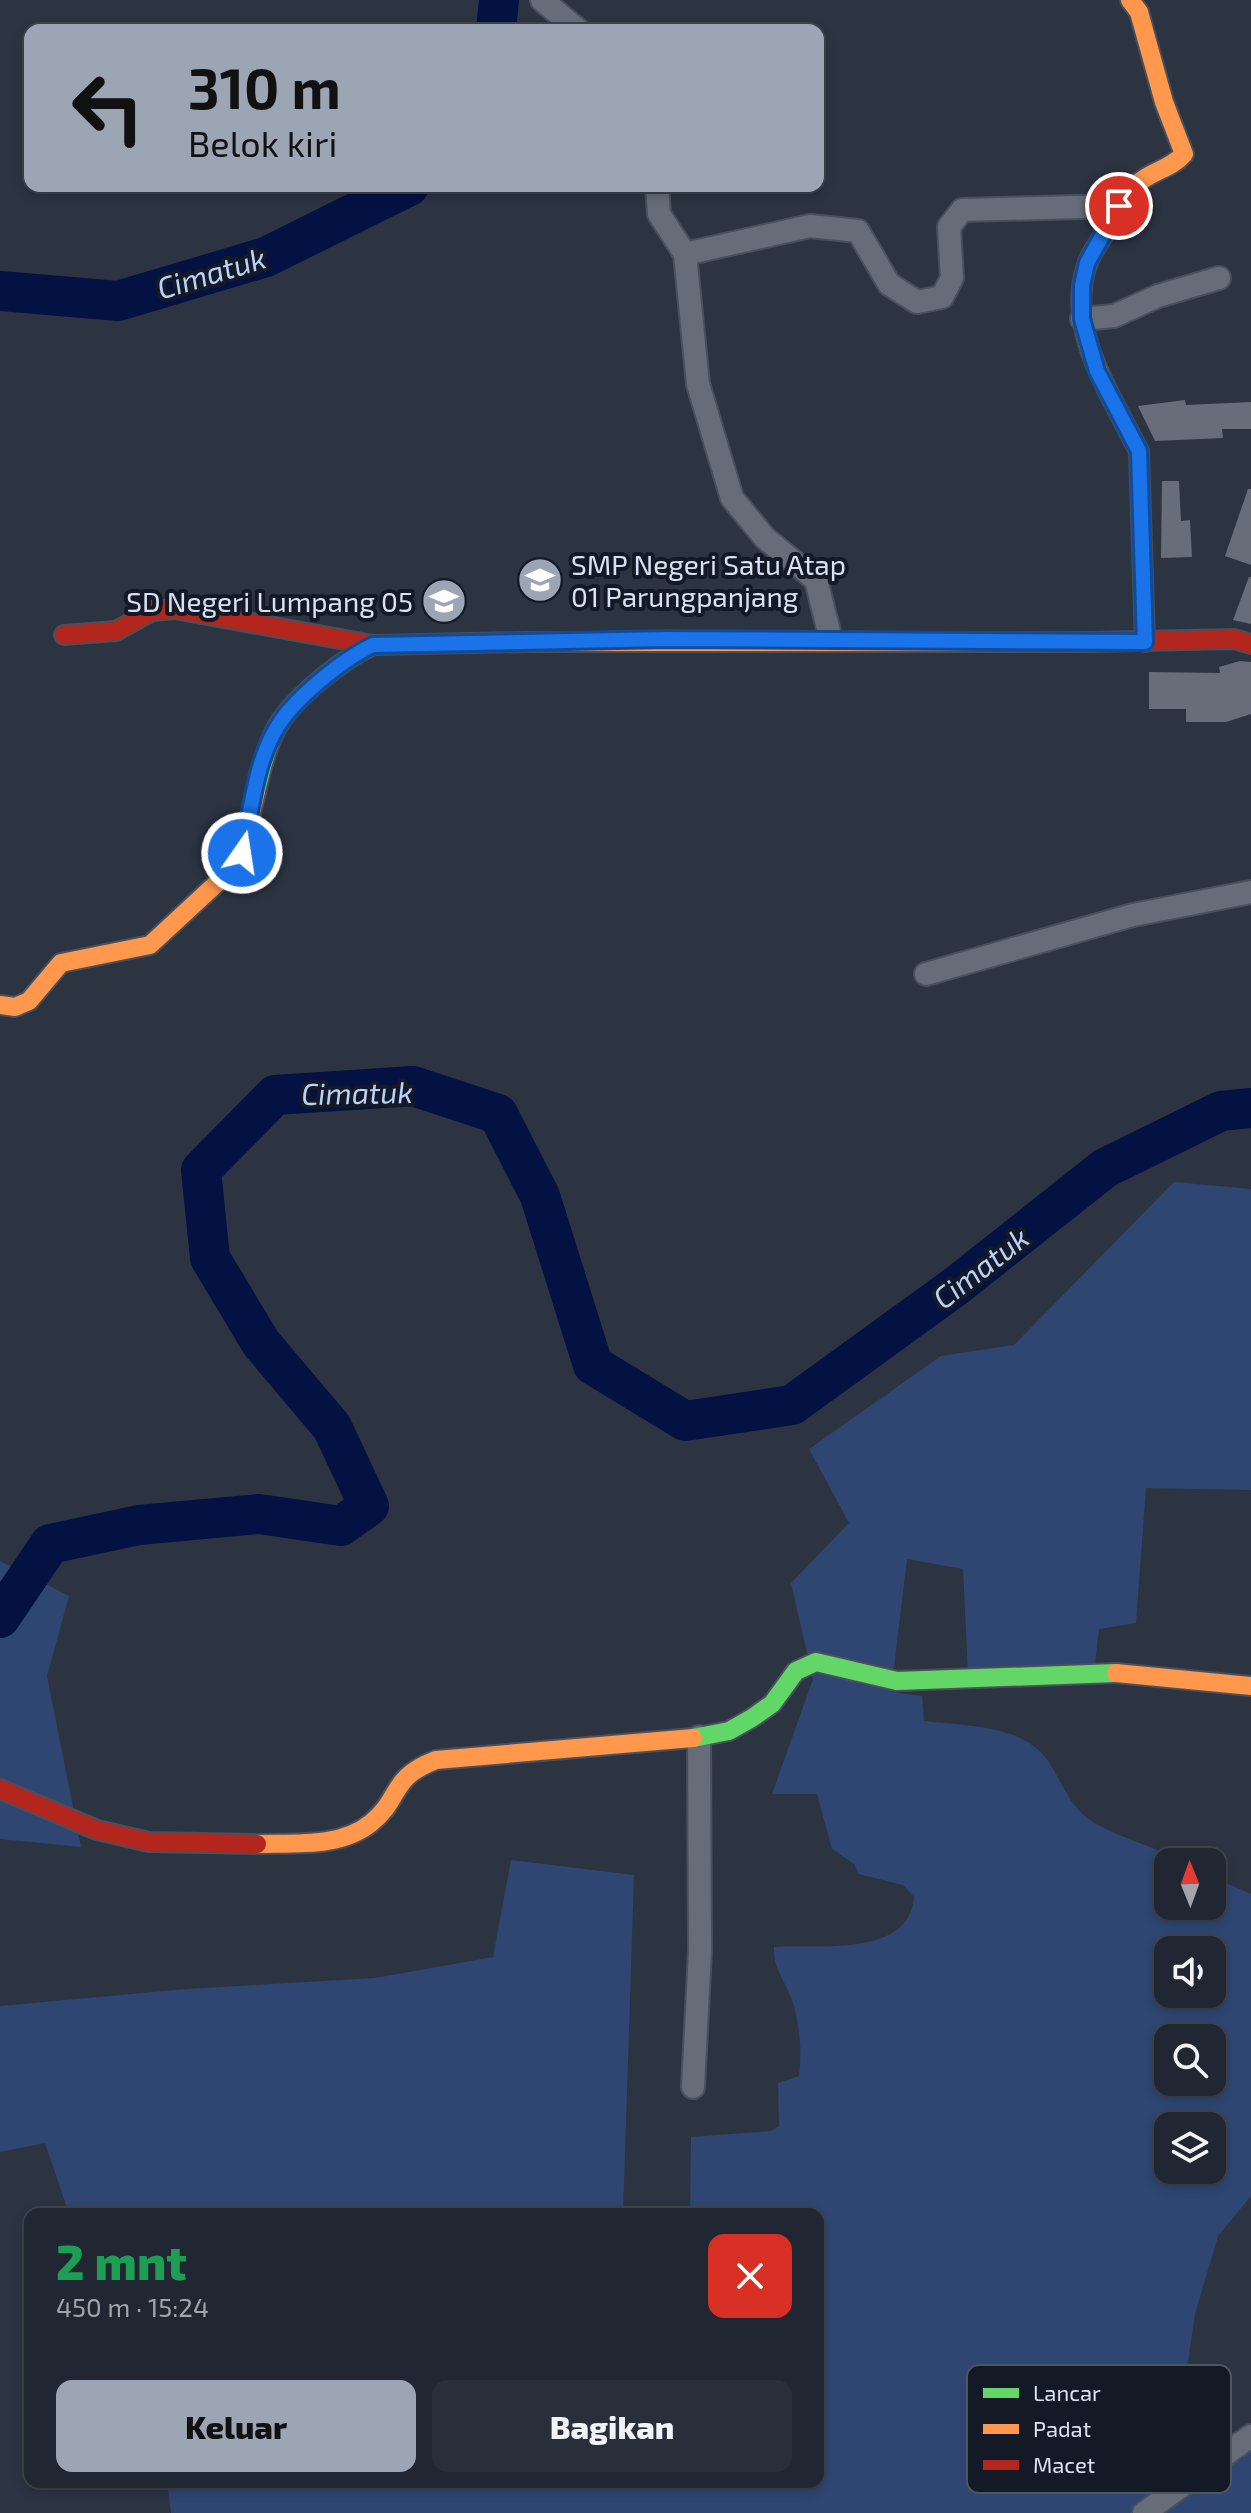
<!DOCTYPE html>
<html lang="id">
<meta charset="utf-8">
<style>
:root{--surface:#212732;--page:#292f3a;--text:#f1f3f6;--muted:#a2a5ac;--line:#3e444d;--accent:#9ca5b4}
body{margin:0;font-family:"Exo 2",sans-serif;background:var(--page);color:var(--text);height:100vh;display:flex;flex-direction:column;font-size:30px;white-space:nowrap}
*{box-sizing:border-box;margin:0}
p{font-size:26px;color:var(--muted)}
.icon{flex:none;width:44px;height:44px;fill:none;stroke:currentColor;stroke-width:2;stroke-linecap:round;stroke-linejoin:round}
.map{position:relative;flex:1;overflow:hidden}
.details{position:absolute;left:24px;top:2208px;width:800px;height:280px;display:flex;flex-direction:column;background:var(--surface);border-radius:16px;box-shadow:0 4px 12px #0003,0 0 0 2px var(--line)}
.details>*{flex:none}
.hud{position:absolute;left:24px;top:24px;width:800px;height:168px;border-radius:16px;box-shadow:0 4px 12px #0003,0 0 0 2px var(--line);background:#9ca5b4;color:#111;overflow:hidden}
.needle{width:52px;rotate:359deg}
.tools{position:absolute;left:1154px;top:1848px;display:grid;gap:16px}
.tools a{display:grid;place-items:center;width:72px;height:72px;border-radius:16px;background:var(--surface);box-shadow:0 4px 12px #0003,0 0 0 2px var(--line);font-size:40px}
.pin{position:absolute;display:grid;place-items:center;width:68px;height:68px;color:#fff;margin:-34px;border:4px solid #fff;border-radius:50%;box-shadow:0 2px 8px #0007}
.me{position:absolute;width:88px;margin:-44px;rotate:13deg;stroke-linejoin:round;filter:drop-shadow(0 0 6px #0008)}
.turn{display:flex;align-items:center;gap:28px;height:168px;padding:0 32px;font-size:36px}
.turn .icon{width:104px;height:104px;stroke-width:2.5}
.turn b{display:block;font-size:56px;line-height:68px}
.round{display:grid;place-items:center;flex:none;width:84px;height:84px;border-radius:16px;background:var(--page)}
.overview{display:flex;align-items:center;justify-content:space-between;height:136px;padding:0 32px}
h1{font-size:48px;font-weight:800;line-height:60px;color:#1e9e55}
.primary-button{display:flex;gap:16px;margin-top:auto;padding:16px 32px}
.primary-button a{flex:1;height:92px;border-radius:16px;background:var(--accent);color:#111;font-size:32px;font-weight:800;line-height:92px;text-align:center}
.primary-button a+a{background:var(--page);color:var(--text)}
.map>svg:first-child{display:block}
</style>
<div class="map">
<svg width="1251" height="2513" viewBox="0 0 1251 2513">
<rect width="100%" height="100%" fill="#2c3442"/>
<!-- green -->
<g fill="#2e4671" fill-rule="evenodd">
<path d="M1174,1182L1251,1189V1490L1146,1488L1136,1623L1099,1629L1094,1674H968L963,1569L907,1559L891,1692L922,1696L924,1721C965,1726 1024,1724 1049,1762C1062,1783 1071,1809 1093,1822C1120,1838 1156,1847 1184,1862H1168V1906H1212V1877L1251,1894V2196L1218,2236L1195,2314L1177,2436L1251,2439V2513H171L167,2482H818V2214H690L691,2137L771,2131L779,2126L778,2083L799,2076C802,2054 800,2029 794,2006C788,1984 773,1971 774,1947C819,1944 909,1958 914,1897L903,1885L859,1874L854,1864L832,1849L817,1794H772L813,1679L791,1583L849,1523L809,1449L941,1356L1014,1345ZM1168,1950H1212V1994H1168ZM1168,2038H1212V2082H1168ZM1168,2126H1212V2170H1168Z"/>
<polygon points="0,1561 69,1596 47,1676 81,1847 0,1839"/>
<polygon points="511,1860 634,1875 623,2214 69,2214 45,2143 0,2152 0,2006 186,1989 375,1978 493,1957"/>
</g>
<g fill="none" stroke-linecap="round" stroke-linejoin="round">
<!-- river -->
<g stroke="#041143" stroke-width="40">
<polyline points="496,30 499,0"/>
<polyline points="0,291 118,301 266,257 409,186"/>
<polyline points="0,1618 50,1544 139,1525 259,1514 341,1526 369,1506 332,1427 261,1343 210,1258 201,1170 275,1095 413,1086 498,1114 540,1196 593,1365 685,1421 792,1405 956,1286 1105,1168 1221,1111 1251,1108"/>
</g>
</g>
<!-- building -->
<g fill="#676e7a">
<polygon points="1185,400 1186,405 1251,402 1251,429 1222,429 1223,438 1155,441 1138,406"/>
<polygon points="1162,481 1179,481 1181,521 1190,520 1192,557 1161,558"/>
<polygon points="1248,489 1251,489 1251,565 1225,556"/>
<polygon points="1249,577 1251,577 1251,624 1233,620"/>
<polygon points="1240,661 1251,662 1251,714 1226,722 1186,722 1186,709 1149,709 1149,672 1220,673 1219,667"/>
</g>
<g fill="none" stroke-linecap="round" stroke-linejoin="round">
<!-- street casing -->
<g stroke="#49505c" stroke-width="26">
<g id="street">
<polyline points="542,0 578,30"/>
<polyline points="657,186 659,214 685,254 698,384 732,498 765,538 816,580 831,640"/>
<polyline points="685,254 810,226 858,231 889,284 917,302 942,297 952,278 949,227 962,210 1119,206"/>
<polyline points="1082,319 1114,316 1158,296 1219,278"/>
<polyline points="926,974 1133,915 1251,892"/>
<polyline points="693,2087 700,1951 699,1737"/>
<polyline points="1144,2513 1251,2436"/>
</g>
</g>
<!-- fast casing -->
<g stroke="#49505c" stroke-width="22">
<g id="fast">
<polyline points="1129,432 1139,451 1145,642"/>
<path d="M256,791C261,770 266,749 275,731C290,700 343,659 373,645"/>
<polyline points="693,1738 729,1731 752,1718 772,1704 796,1671 816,1662 897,1681 1116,1673"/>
</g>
</g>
<!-- slow casing -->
<g stroke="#49505c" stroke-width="22">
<g id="slow">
<path d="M1129,432C1103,382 1067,323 1087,265C1091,252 1101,240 1108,228C1117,215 1124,198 1134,187C1149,171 1170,170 1184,154L1164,102L1139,12L1130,0"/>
<polyline points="528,642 1093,642"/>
<polyline points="0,1005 15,1007 29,1001 61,963 150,945 217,883 242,853 256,791"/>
<polyline points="1116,1673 1251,1686"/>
<path d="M257,1844C295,1843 340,1848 371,1823C402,1798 389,1778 436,1760L693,1738"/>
</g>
</g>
<!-- jam casing -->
<g stroke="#49505c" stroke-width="22">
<g id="jam">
<polyline points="64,635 116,631 152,611 175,609 373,645 528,642"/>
<polyline points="1093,642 1234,639 1251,644"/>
<polyline points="0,1789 97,1830 149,1842 257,1844"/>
</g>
</g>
<!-- street -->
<use href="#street" stroke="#676d78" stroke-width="22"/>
<!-- fast -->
<use href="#fast" stroke="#63d668" stroke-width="18"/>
<!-- slow -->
<use href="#slow" stroke="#ff974d" stroke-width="18"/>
<!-- jam -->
<use href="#jam" stroke="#b3261e" stroke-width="18"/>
</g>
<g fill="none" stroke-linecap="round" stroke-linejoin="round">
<!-- route casing -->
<g stroke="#114b97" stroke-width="20">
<path id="route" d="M242,853C251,813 255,764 276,729C292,700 343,659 373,645L666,639L1145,642L1139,451L1097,371L1082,319V286L1087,263L1119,206"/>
</g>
<!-- route -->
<use href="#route" stroke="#1a73e8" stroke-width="14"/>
</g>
<!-- icons -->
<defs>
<g id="school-disc" transform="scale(2.3)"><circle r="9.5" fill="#9ca5b4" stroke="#131a25"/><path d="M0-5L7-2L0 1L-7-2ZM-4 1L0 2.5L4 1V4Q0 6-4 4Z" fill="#fff"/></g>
</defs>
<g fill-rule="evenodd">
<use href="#school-disc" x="540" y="580"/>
<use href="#school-disc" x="444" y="601"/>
</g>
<g text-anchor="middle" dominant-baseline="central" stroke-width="8" stroke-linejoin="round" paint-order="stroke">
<!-- poi labels -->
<g font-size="28" fill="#d8e2f2" stroke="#131a25" text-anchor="start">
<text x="571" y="564">SMP Negeri Satu Atap<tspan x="571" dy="32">01 Parungpanjang</tspan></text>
<text x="413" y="601" text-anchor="end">SD Negeri Lumpang 05</text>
</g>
<!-- water labels -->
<g font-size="30" font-style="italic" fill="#b9d2fb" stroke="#131a25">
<text transform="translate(211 272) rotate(-17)">Cimatuk</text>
<text transform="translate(357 1092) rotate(-1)">Cimatuk</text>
<text transform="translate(980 1267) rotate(-38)">Cimatuk</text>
</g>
</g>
<!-- legend -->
<rect x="967" y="2365" width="264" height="128" rx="12" fill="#131a25" stroke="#4e5662" stroke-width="2"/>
<rect x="983" y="2388" width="36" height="10" fill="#63d668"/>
<rect x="983" y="2424" width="36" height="10" fill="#ff974d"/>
<rect x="983" y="2460" width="36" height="10" fill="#b3261e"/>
<g font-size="22" fill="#d8e2f2">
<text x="1033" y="2401">Lancar</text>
<text x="1033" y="2437">Padat</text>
<text x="1033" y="2473">Macet</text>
</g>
</svg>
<div class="tools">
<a><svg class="needle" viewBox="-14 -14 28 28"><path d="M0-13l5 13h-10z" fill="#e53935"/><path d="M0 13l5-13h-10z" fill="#a2a5ac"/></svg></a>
<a><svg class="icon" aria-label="sound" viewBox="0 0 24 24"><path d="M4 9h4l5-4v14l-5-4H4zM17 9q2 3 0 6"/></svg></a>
<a><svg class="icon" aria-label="search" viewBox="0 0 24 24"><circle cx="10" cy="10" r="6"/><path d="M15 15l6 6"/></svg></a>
<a><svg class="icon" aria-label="layers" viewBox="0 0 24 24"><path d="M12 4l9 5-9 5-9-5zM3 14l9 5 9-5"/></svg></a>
</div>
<div class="pin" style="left:1119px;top:206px;background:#d93025"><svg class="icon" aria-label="arrive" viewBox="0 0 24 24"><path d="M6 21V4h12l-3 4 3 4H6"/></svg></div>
<svg class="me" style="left:242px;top:853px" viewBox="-20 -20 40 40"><circle r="17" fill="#1a73e8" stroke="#fff" stroke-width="3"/><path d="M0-11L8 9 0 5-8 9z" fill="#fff"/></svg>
<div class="hud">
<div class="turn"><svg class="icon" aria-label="left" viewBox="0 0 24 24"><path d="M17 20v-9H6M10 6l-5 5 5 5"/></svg><div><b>310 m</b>Belok kiri</div></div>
</div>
<section class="details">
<div class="overview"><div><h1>2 mnt</h1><p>450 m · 15:24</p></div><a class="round" style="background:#d93025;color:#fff"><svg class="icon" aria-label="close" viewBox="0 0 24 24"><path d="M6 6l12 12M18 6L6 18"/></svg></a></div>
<div class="primary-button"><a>Keluar</a><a>Bagikan</a></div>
</section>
</div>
